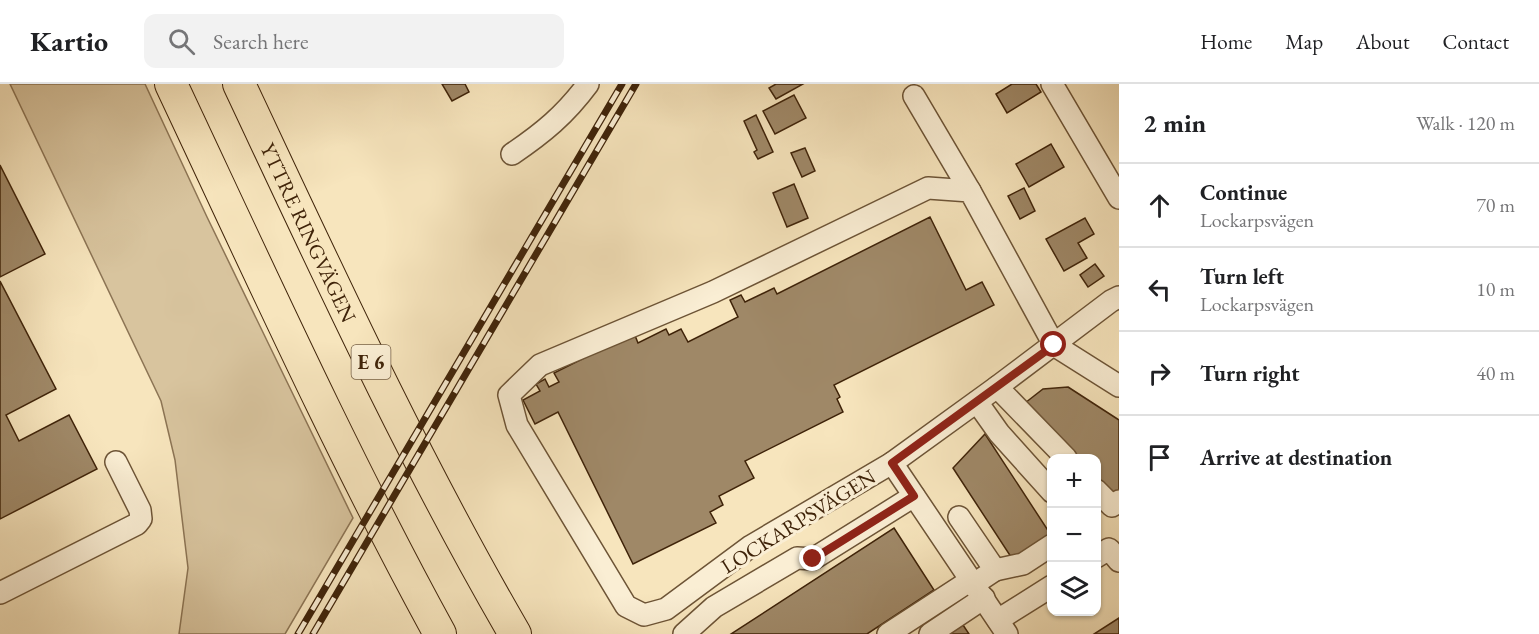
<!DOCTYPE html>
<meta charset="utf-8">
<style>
body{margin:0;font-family:"EB Garamond",serif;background:#f2f2f2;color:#202124}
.controls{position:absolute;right:18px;bottom:18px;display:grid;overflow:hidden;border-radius:12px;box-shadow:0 2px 4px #0004}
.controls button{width:54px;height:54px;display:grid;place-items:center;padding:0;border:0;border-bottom:2px solid #e0e0e0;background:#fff;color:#202124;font:30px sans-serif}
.stop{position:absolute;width:18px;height:18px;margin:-14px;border:4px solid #8f2418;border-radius:50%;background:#fff}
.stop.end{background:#8f2418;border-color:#fff;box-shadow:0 2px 6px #0008}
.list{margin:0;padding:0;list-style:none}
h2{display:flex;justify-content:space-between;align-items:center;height:78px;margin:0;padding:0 24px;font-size:26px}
h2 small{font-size:20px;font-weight:400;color:#757577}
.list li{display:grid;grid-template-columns:39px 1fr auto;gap:18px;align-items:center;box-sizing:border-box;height:84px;padding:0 24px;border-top:2px solid #e0e0e0}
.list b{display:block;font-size:22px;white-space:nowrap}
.list p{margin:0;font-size:20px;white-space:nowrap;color:#757577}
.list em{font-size:20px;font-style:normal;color:#757577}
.icon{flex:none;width:33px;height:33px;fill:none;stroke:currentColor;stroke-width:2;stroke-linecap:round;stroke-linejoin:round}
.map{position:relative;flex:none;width:1119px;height:550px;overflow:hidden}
header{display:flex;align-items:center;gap:36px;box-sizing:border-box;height:84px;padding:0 30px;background:#fff;border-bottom:2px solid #e0e0e0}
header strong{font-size:28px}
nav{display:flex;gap:33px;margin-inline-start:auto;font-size:21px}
.search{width:420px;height:54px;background:#f2f2f2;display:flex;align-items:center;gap:15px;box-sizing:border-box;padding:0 21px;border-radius:12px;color:#757577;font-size:22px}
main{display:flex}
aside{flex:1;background:#fff}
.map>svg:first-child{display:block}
</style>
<header>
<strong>Kartio</strong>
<div class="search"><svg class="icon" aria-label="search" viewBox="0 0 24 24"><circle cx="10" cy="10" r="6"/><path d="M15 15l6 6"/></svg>Search here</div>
<nav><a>Home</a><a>Map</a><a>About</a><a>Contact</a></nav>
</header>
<main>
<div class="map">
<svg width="1119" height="550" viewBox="0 0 1119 550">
<rect width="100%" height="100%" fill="#f7e5bd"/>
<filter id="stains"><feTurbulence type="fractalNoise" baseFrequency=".00333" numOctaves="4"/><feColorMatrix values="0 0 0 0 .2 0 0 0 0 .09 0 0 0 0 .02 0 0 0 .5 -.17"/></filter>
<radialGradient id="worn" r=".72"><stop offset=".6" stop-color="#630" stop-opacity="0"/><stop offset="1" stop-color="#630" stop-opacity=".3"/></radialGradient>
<!-- green -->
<path fill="#d8c49e" stroke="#8c7454" stroke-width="1.5" d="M10 0H145L207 133 353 434 285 550H179L188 484 175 376 161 317Z"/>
<!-- building -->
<g fill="#9f8867" stroke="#3f2309" stroke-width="1.5">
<path d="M442 0H465L469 8 452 17Z"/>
<path d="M776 0H803L776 15 769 4Z"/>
<path d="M1012 0H1036L1041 8 1007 29 996 10Z"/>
<path d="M794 11 806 34 775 50 763 27Z"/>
<path d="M756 31 773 68 758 75 754 68 757 66 744 37Z"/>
<path d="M1051 60 1064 83 1029 103 1016 80Z"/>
<path d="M805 64 815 87 802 93 791 69Z"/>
<path d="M0 81 45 170 0 193Z"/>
<path d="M794 100 808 134 787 143 773 109Z"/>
<path d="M1024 104 1035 127 1020 135 1008 112Z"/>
<path d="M930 133 966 206 982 198 994 221 834 301 840 313 837 315 843 328 745 377 754 394 719 412 723 421 710 428 716 439 633 480 558 328 535 340 523 316 540 307 536 300 545 295 549 303 559 298 554 289 634 249 638 259 666 245 669 251 681 245 688 258 738 233 730 216 741 211 745 218 774 204 777 210Z"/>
<path d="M1085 134 1094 150 1078 159 1087 174 1064 187 1046 155Z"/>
<path d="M1095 180 1104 192 1088 203 1080 191Z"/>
<path d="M0 197 56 305 6 331 19 357 69 331 97 385 0 435Z"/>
<path d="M1068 303 1119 336V409L1114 412 1096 394V374H1078L1025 319 1043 305Z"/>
<path d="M985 350 1051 451 1013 476 953 384Z"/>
<path d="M894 444 934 506 867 550H731Z"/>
<path d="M1119 534V550H1094Z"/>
<path d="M961 538 969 550H943Z"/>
</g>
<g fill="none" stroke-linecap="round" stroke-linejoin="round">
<!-- minor casing -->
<g stroke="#6d5436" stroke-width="24">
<g id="minor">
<path d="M1052 0 1119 114"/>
<path d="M914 12 970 107"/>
<path d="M512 70C543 49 565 31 588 0"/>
<path d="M1119 213 1111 217 997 303 892 379 751 462 666 525 644 531 626 522 517 341 509 311 540 281 713 208 928 104 970 107 1054 261 1119 302"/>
<path d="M997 303 1066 374"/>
<path d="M977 318 999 349 1052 408"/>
<path d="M892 379 1007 550"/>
<path d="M1096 406 1112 422 1119 417"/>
<path d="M959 433 995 486 974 500"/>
<path d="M1096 473 1109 465 1119 477"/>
<path d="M995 486 1023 480 1052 461"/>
<path d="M0 509 137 440 141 435 140 426 116 378"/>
<path d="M998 536 1052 502"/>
<path d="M684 550 714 523 797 474 813 475 914 412"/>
<path d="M888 550 971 496"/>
<path d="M930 550 984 514"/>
</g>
</g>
<!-- highway casing -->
<g stroke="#3f2309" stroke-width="34">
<g id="highway">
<path d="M171 0C258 185 342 371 440 550"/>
<path id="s1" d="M239 0C326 185 412 373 515 550"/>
</g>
</g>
<!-- minor -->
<use href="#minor" stroke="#faeed4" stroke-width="21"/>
<!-- highway -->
<use href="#highway" stroke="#f7e5bd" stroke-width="32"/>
<!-- rail casing -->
<g stroke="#3f2309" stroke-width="7">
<g id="rail">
<path d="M298 550 622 0"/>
<path d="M313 550 636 0"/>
</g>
</g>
<!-- rail -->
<use href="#rail" stroke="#faeed4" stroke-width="4.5" stroke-dasharray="14" stroke-linecap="butt"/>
</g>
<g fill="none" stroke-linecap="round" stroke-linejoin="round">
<!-- route -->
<path stroke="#8f2418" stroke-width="8" d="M813 475 914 412 892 379 1054 261"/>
</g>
<g text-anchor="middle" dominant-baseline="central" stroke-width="6" stroke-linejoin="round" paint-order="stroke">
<!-- shield labels -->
<rect fill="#faeed4" stroke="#776046" stroke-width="1.5" x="351.5" y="261" width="39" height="34" rx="4.5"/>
<g font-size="20" font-weight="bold" fill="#3f2309">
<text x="371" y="278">E 6</text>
</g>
<!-- street labels -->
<g font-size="21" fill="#3f2309" stroke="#faeed4">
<text stroke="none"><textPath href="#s1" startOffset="164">YTTRE RINGVÄGEN</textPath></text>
<text transform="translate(798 437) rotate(-32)">LOCKARPSVÄGEN</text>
</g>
</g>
<rect width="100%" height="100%" filter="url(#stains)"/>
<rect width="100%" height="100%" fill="url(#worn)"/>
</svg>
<div class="controls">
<button>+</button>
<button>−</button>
<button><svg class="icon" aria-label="layers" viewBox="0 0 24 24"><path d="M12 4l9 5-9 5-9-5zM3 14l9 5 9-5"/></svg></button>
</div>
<div class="stop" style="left:1054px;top:261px"></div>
<div class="stop end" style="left:813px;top:475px"></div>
</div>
<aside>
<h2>2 min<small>Walk · 120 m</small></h2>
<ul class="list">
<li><svg class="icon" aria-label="ahead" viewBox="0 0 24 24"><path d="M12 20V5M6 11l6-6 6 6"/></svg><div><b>Continue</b><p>Lockarpsvägen</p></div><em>70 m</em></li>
<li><svg class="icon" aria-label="left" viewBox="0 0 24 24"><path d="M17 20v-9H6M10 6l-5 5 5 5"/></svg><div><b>Turn left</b><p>Lockarpsvägen</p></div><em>10 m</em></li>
<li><svg class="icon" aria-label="right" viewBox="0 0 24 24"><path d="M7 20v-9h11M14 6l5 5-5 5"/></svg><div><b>Turn right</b></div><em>40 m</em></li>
<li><svg class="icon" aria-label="arrive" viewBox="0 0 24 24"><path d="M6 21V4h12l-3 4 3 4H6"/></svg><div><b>Arrive at destination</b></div></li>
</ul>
</aside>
</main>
